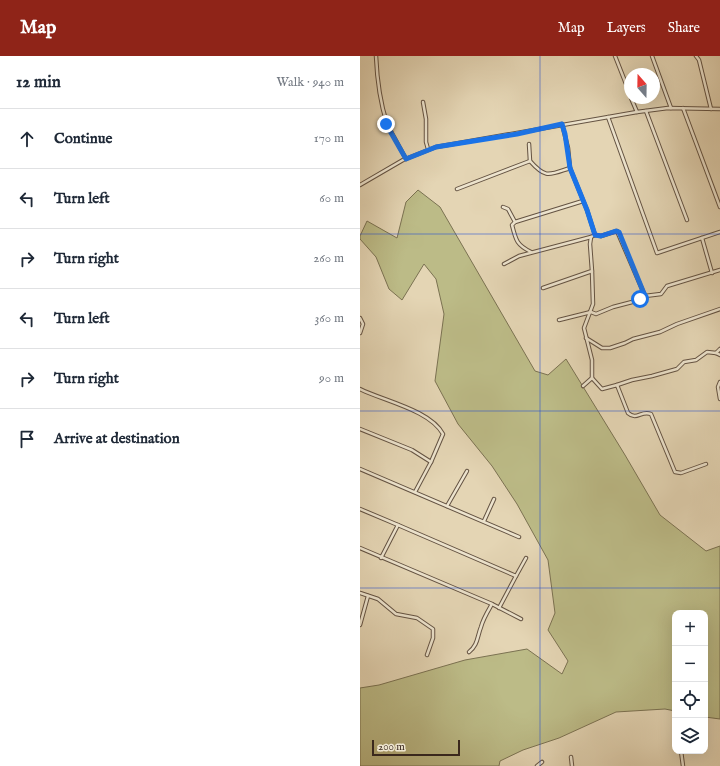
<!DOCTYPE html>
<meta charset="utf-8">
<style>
body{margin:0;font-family:"IM FELL English",serif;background:#f2f2f3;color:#1f2937}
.controls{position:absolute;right:12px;bottom:12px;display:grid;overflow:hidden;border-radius:8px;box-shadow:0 4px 16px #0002}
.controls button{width:36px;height:36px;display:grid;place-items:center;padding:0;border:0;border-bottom:1px solid #e0e1e3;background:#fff;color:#1f2937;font:20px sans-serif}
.compass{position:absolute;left:264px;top:12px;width:36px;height:36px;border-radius:50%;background:#fff;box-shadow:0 4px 16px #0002;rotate:340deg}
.scale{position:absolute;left:12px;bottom:10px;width:88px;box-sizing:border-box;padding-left:4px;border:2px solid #3a281d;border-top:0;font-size:11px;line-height:14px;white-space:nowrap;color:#3a281d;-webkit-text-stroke:3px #ede4ce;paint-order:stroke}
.stop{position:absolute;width:12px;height:12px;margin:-9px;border:3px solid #1a73e8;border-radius:50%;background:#fff}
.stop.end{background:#1a73e8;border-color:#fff;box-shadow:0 1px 4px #0008}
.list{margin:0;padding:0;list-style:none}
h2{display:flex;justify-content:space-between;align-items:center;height:52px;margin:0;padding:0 16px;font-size:17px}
h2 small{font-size:13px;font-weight:400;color:#747a83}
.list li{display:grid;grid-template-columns:26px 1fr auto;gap:12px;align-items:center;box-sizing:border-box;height:60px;padding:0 16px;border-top:1px solid #e0e1e3}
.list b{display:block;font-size:15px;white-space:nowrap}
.list em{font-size:13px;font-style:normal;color:#747a83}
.icon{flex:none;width:22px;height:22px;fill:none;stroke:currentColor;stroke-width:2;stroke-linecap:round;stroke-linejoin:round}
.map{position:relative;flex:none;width:360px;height:710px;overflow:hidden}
header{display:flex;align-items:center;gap:24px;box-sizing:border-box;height:56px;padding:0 20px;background:#8f2418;color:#fff}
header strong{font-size:19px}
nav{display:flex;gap:22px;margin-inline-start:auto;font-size:14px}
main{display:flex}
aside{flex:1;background:#fff}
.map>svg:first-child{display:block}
</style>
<header>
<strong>Map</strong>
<nav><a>Map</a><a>Layers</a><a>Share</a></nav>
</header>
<main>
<aside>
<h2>12 min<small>Walk · 940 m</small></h2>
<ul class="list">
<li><svg class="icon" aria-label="ahead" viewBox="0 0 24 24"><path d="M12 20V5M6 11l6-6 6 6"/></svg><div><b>Continue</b></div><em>170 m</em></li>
<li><svg class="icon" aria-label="left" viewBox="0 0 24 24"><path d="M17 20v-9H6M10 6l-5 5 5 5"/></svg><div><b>Turn left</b></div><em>60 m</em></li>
<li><svg class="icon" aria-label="right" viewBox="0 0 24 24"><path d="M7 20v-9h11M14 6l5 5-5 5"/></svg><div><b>Turn right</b></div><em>260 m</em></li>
<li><svg class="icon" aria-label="left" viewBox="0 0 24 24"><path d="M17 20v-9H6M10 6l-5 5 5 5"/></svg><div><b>Turn left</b></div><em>360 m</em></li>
<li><svg class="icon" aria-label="right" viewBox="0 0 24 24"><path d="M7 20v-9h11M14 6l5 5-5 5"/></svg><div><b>Turn right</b></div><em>90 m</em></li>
<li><svg class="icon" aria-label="arrive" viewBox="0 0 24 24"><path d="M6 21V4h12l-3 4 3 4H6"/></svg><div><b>Arrive at destination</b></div></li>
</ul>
</aside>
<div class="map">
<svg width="360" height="710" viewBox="0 0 360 710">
<rect width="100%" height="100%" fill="#e4d5b4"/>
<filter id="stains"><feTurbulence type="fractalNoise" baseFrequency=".005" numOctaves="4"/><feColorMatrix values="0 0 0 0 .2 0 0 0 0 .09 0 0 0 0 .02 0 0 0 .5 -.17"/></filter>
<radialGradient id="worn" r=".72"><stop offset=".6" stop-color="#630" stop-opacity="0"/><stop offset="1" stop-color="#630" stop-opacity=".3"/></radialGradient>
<!-- green -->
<path fill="#bcbb87" stroke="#7b7252" d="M58 134 80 151 175 315 188 319 206 303 265 399 300 459 346 495 360 490V663L345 661V557H315V655L305 653 256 656 199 682 163 694 140 705 139 710H0V632L19 629 105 604 167 593 202 618 208 605 188 574 195 557 188 504 157 448 132 410 98 368 75 325 84 258 76 223 64 208 42 244 29 233 16 201 0 183V180L7 165 37 182 46 146Z"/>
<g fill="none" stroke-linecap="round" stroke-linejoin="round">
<!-- minor casing -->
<g stroke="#645343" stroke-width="4.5">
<g id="minor">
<path d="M16 0C17 23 20 46 27 68L46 103"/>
<path d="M255 0 270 38"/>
<path d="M292 0 311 52"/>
<path d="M336 0 339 4 351 53"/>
<path d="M271 42 277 56"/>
<path d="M63 46 66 63V86L68 93"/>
<path d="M323 52 360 151"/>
<path d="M286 55 327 164"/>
<path d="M248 61 297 197 360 176"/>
<path d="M202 68 208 92 210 112 227 154 235 179"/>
<path d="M169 88 170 105"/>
<path d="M0 129 43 104 76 91 277 56 308 52 360 53"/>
<path d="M97 133 170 105C186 123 189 119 210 112"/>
<path d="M143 151 148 153 155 166 152 169C156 185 157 189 171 196"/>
<path d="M155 166 223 145"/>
<path d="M342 182 352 217"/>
<path d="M144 208 159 200 231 181"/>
<path d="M183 232 232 215 230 188 231 181 235 179 241 180 257 175 285 240"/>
<path d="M0 262 3 268 0 277"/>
<path d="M199 264 231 256 236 258 253 251 276 245 285 240 301 238 307 230 360 214"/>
<path d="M226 282 242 292H250L265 287 273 283 300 276 317 268 360 253"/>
<path d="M356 297 360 293"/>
<path d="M232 322 242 333 257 329 268 357C277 365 281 354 291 358L315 416 321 417 346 408"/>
<path d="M360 326 358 331 360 343"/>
<path d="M257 329 272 324 292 320 317 313 324 306 336 304 347 296 356 297 360 299"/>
<path d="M223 330 232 322V304L224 272 233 248 232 215"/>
<path d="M0 333C24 345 70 354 83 378L71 406 55 436"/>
<path d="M0 373 52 394 71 406"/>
<path d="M0 413 159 481"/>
<path d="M87 450 107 415"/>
<path d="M0 453 38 469 21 502"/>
<path d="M124 465 134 443"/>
<path d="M38 469 156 520 166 502"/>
<path d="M0 492 132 548 161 563"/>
<path d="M0 537 18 543 36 558 57 562 73 573V582L67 599"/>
<path d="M139 552 156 520"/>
<path d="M0 569 8 540"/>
<path d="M109 596C118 589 117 581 121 571 123 563 128 555 132 548"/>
<path d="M321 695 323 710"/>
<path d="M211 701 212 710"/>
<path d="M177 710 182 706"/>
</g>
</g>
<!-- minor -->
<use href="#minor" stroke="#ede4ce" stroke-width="2.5"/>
</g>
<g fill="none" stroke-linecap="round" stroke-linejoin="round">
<!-- route -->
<path stroke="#1a73e8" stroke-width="5" d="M26 68 46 103 76 91 157 78 202 68 205 78 210 112 227 154 235 179 241 180 256 175 259 176 285 240 280 243"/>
</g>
<!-- grid -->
<path fill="none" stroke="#1d4ed8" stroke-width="1" stroke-opacity="0.55" d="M180 0V710M0 178H360M0 355H360M0 532H360"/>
<rect width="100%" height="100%" filter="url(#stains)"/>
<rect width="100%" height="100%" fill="url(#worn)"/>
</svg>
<div class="controls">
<button>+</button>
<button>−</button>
<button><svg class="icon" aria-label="locate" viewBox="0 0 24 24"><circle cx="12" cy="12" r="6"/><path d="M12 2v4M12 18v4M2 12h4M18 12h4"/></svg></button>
<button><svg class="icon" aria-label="layers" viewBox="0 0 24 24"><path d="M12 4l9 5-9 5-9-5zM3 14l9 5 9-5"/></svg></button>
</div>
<svg class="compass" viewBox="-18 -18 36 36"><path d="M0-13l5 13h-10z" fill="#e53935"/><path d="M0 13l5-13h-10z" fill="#747a83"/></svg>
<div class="scale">200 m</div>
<div class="stop" style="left:280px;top:243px"></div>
<div class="stop end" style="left:26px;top:68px"></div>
</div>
</main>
